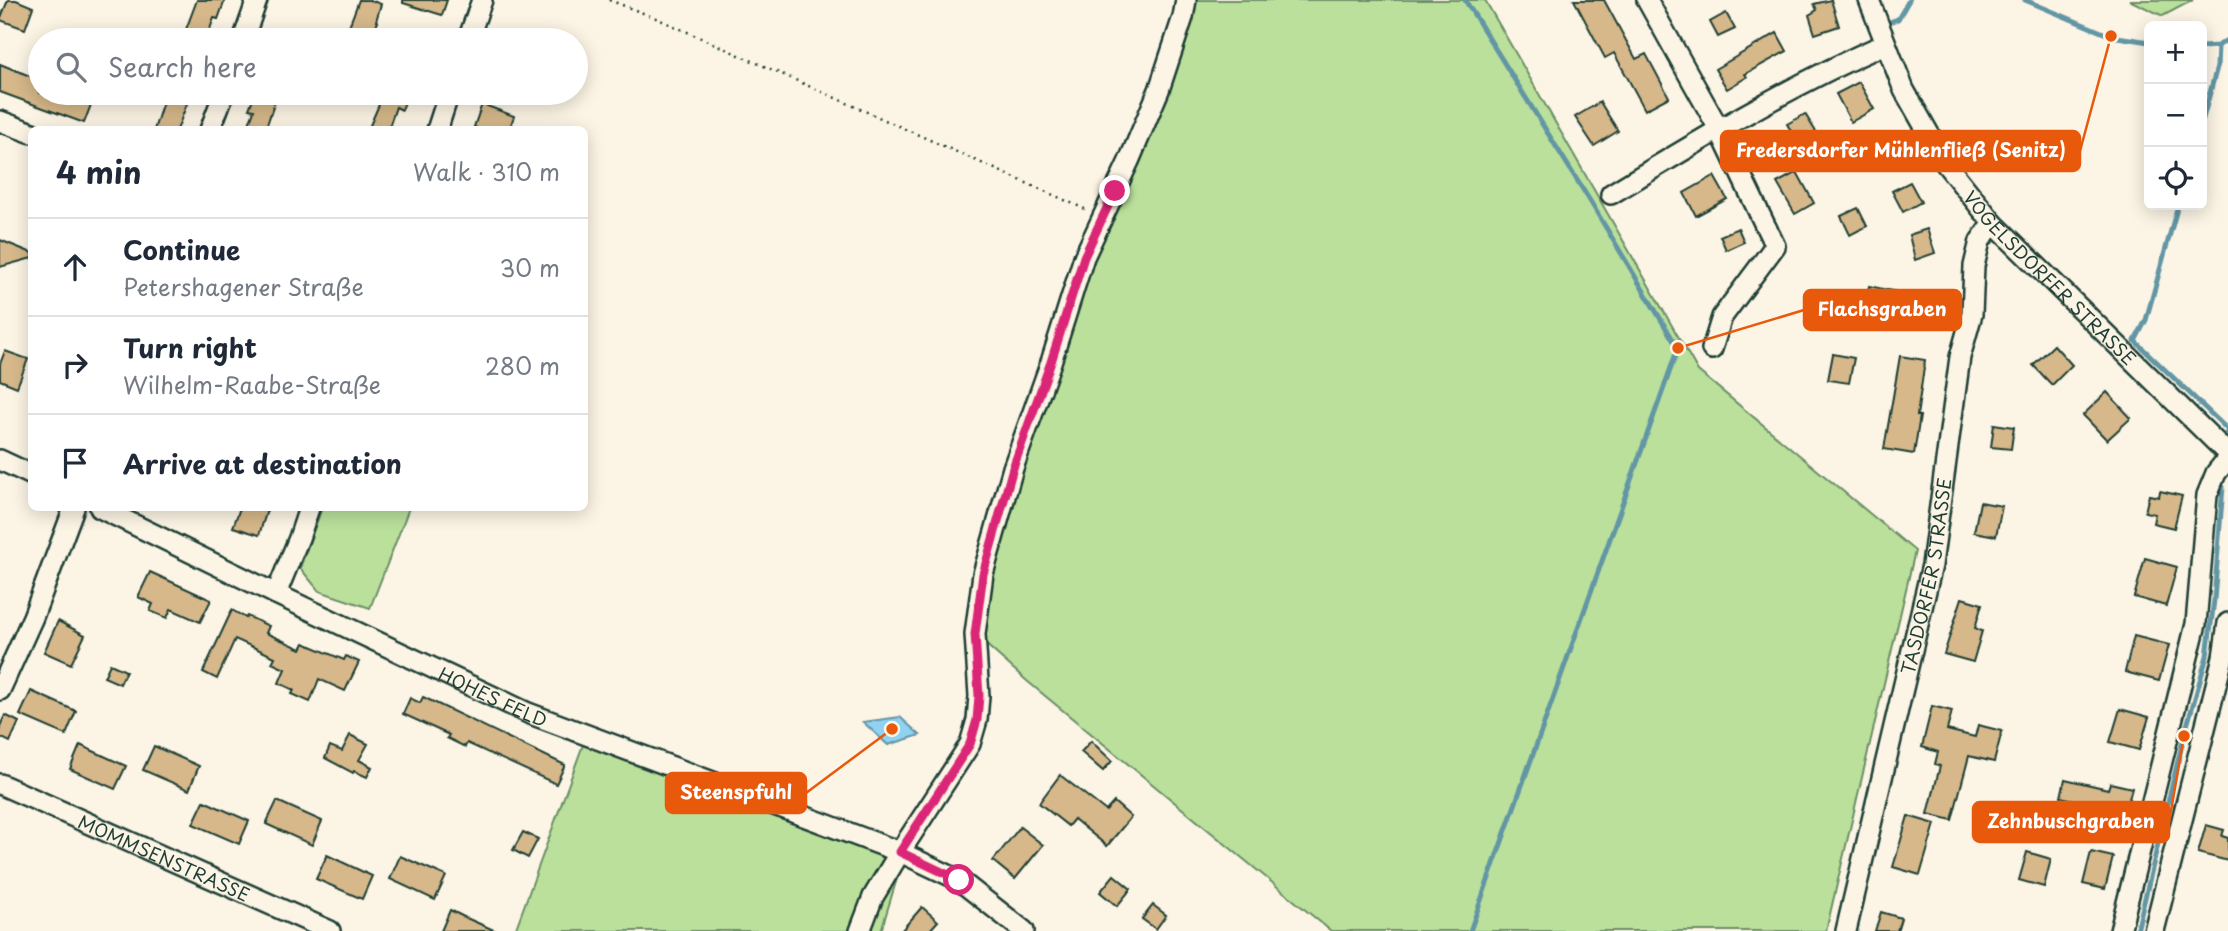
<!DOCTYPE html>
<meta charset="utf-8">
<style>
body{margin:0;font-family:"Playpen Sans",sans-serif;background:#f6f6f7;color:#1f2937}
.controls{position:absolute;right:21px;top:21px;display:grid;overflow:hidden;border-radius:10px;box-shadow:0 4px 18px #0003}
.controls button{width:63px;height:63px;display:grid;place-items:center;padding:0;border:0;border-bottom:2px solid #e0e1e3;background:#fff;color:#1f2937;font:35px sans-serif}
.stop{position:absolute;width:21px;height:21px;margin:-16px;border:5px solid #db2777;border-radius:50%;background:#fff}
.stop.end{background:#db2777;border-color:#fff;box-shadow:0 2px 7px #0008}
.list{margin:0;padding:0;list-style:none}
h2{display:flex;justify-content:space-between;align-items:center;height:91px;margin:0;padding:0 28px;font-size:30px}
h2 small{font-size:23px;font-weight:400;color:#747a83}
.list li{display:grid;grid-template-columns:46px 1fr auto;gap:21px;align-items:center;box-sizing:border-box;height:98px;padding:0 28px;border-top:2px solid #e0e1e3}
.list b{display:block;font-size:26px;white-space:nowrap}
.list p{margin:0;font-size:23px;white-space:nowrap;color:#747a83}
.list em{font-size:23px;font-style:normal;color:#747a83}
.icon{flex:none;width:38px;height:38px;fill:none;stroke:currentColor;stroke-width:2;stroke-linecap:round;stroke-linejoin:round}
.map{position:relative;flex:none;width:2228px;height:931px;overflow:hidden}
.search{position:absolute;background:#fff;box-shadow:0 4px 18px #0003;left:28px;top:28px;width:560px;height:77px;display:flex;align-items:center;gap:18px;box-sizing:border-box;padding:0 24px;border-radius:38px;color:#747a83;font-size:26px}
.panel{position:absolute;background:#fff;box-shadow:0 4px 18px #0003;left:28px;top:126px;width:560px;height:385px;border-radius:10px}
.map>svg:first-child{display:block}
</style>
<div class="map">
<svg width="2228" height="931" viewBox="0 0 2228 931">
<rect width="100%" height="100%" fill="#fcf5e5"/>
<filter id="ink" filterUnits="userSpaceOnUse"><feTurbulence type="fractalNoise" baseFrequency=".0143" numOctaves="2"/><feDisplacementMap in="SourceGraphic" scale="14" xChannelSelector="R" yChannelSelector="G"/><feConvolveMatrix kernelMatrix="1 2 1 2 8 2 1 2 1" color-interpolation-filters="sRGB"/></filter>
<g filter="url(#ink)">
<!-- green -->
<g fill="#bae09b" stroke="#6c8e68" stroke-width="2">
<path d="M1182 0H1485L1698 371 1915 551 1826 931H1331L1027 681 982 641 988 575Z"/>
<path d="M2129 0H2193L2163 16Z"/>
<path d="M322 508H409L370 608 319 591 300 568Z"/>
<path d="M584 742 902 862 881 931H515Z"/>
</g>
<!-- water -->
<path fill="#90d2f1" stroke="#6396a5" stroke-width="2" d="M900 717 920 735 888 745 863 722Z"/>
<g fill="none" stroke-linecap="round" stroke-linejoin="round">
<!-- stream -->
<g stroke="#6396a5" stroke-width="5">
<path d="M1465 0 1590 201 1678 348 1470 931"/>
<path d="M2025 0 2111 36 2149 42"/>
<path d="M1892 21 1898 19 1909 0"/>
<path d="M2202 47 2218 46 2228 39"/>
<path d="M2202 122 2217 67 2218 46"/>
<path d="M2178 205 2146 320 2135 341 2227 429V438"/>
<path d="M2137 931 2184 736 2207 656 2214 600 2223 487"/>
</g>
</g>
<!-- building -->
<g fill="#d6b88a" stroke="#1f3d34" stroke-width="2">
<path d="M8 0H16L33 7 25 29 0 20Z"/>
<path d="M197 0H225L218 19 214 18 206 40H182Z"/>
<path d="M359 0H370L381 4 376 21 378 22 370 40H344Z"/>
<path d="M403 0H447L442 15 403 3Z"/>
<path d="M1574 0H1604L1636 59 1646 54 1669 97 1645 110 1614 53 1605 58Z"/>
<path d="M1831 0 1839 26 1815 34 1809 15 1817 10 1814 4Z"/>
<path d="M1726 13 1735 29 1718 37 1710 22Z"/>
<path d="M1777 33 1787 51 1745 74 1747 77 1727 89 1715 69Z"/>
<path d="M0 64 40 80V93H68L92 102 84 123 0 92Z"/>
<path d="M1859 82 1874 109 1851 122 1836 94Z"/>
<path d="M171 93H191L177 130H154L165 95 170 97Z"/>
<path d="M255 93H278L265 130H247L254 110 249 109Z"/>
<path d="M384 93H408L402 110 396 107 388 130H368Z"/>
<path d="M1600 102 1618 131 1594 146 1575 117Z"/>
<path d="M482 104 514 116 509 130H481L474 127Z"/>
<path d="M1805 114 1821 140 1803 151 1787 124Z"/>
<path d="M1797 172 1814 203 1795 214 1777 183Z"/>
<path d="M1714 176 1727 199 1696 216 1684 193Z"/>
<path d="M1910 182 1921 202 1903 212 1892 191Z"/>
<path d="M1858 208 1867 226 1850 235 1841 216Z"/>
<path d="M1738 228 1744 242 1726 250 1720 236Z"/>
<path d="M1927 229 1935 253 1915 260 1909 235Z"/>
<path d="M0 240 32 253V258L0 267Z"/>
<path d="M1869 286 1897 292 1891 323 1862 317Z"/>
<path d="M2054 345 2072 365 2052 385 2033 365Z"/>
<path d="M5 351 28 359 17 387 0 380V364Z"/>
<path d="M1833 354 1854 358 1849 383 1828 380Z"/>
<path d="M1900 356 1925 360 1917 416H1920L1914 454 1884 449Z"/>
<path d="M2107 392 2131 418 2107 440 2083 415Z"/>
<path d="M1994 424 2014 427 2011 449 1991 447Z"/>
<path d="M2160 491 2182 496 2174 528 2153 523 2155 514 2145 512 2149 495 2159 497Z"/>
<path d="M1980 502 2002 506 1996 536 1974 532Z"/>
<path d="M240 508H259L267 510 259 535 233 527Z"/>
<path d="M2145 558 2177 567 2166 606 2134 597Z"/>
<path d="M150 572 211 600 200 622 171 609 167 618 150 611 153 604 138 597Z"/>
<path d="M1962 598 1982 604 1975 628 1982 631 1973 662 1944 654Z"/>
<path d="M232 610 246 618 247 616 269 626 266 633 301 649 304 643 344 660 346 656 359 662 345 691 319 679 310 702 292 694 294 690 279 683 285 669 272 663 275 657 235 639 217 679 203 672Z"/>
<path d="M58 621 85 635 71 664 44 652Z"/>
<path d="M2134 636 2169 645 2159 681 2125 672Z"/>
<path d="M110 664 126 671 120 684 104 677Z"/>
<path d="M31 691 76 711 66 735 20 715Z"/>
<path d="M423 697 565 765 556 784 467 743 465 747 447 738 449 735 403 714 410 698 420 703Z"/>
<path d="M1932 706 1952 711 1947 730 1975 737 1978 725 2002 731 1994 762 1969 756 1952 820 1928 814 1940 766 1935 764 1938 752 1922 747Z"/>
<path d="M2120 709 2149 717 2139 750 2110 742Z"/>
<path d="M5 715 19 722 10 742 0 737V726Z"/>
<path d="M350 735 368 744 359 760 372 767 367 777 354 771 353 773 325 758 330 746 342 751Z"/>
<path d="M1091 741 1112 761 1103 771 1081 752Z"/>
<path d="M80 745 126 766 115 789 70 769Z"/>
<path d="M154 746 199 766 189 790 143 770Z"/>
<path d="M1060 775 1106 811 1114 802 1131 817 1107 846 1074 819 1068 826 1039 803Z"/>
<path d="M2065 779 2108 789 2110 783 2132 788 2123 821 2102 816 2104 807 2061 797Z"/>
<path d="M204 801 249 821 239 844 193 824Z"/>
<path d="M277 801 322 821 312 845 266 824Z"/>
<path d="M1908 816 1935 824 1920 875 1893 867Z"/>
<path d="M2206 825 2224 830 2222 836 2228 838V861L2198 853Z"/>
<path d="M1020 827 1043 845 1015 879 993 861Z"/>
<path d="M523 832 538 839 528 858 513 850Z"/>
<path d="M2027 852 2051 859 2044 887 2019 880Z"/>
<path d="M2091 852 2113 857 2105 889 2083 884Z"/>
<path d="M327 855 372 876 362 899 316 879Z"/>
<path d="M400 856 446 876 435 900 390 879Z"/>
<path d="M1114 875 1131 889 1117 906 1100 892Z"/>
<path d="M1153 905 1166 915 1156 929 1142 919Z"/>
<path d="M922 907 938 921 929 931H901Z"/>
<path d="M450 910 464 917 496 931H441Z"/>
<path d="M1881 912 1901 918 1897 931H1875Z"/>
</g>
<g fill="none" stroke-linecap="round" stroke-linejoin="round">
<!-- street casing -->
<g stroke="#1f3d34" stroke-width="24">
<g id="street">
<path d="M1647 0 1719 129 1775 246 1722 317 1712 349"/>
<path id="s1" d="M1869 0 1904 90 1946 164 1993 223 2228 454"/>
<path d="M243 40 257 0"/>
<path d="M468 40 482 0"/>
<path d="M0 121 32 133"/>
<path d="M210 130 224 93"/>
<path d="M437 130 449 93"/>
<path d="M1611 194C1700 140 1789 86 1885 44"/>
<path d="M0 460 32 475"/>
<path id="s2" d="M100 508 276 594 528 713 900 852 959 880 1024 931"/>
<path d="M276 594 299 538 309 508"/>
<path d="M0 690 33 617 74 508"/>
<path id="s3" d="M0 784 330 931"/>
<path d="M860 931 873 897 900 852 970 744 977 720 979 696 975 634 983 574 1013 468 1051 362 1084 257 1129 161 1159 90 1183 17 1186 0"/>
<path id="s4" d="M1846 931 1932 565 1960 357 1972 314 1974 266 1980 241 1993 223"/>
<path d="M2120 931 2196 624 2207 495 2216 473 2228 458"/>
<path d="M2154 931 2223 657 2228 623"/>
</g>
</g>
<!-- path -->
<path stroke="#1f3d34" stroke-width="2.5" stroke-dasharray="2 5" stroke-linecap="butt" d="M609 0 656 18 1087 210"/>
<!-- street -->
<use href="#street" stroke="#fcf5e5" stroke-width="19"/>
</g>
</g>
<g fill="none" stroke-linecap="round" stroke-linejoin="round" filter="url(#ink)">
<!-- route -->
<path stroke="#db2777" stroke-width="9" d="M959 880 900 852 970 744 977 720 979 696 975 634 983 574 1013 468 1051 362 1084 257 1115 191"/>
</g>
<g text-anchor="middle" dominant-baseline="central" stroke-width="5" stroke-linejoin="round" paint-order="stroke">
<!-- street labels -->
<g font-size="18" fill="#1f3d34" stroke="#fcf5e5">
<text stroke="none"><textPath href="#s1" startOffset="336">VOGELSDORFER STRASSE</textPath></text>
<text stroke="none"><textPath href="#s4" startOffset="364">TASDORFER STRASSE</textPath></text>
<text stroke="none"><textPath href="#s2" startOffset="436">HOHES FELD</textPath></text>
<text stroke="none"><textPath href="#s3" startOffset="180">MOMMSENSTRASSE</textPath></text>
</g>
</g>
<!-- callouts -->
<path fill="none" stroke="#e8590c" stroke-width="2.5" d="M2111 36L2080 151M1678 348L1804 310M892 729L806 793M2184 736L2169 822"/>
<g fill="#e8590c" stroke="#fcf5e5" stroke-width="2.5">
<circle cx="2111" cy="36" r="7"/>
<circle cx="1678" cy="348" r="7"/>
<circle cx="892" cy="729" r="7"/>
<circle cx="2184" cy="736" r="7"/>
</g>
<g fill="#e8590c" stroke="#e8590c" stroke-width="2.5">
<rect x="1721" y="131" width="359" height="40" rx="7"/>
<rect x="1804" y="290" width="157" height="40" rx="7"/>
<rect x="666" y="773" width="140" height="40" rx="7"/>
<rect x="1973" y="802" width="196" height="40" rx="7"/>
</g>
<g font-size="19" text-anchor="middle" font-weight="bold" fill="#fff">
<text x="1901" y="157">Fredersdorfer Mühlenfließ (Senitz)</text>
<text x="1882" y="316">Flachsgraben</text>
<text x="736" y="799">Steenspfuhl</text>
<text x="2071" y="828">Zehnbuschgraben</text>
</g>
</svg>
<div class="controls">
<button>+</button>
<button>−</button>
<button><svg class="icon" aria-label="locate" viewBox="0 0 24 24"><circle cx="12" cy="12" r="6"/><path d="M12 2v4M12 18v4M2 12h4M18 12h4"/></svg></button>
</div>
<div class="stop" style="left:959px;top:880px"></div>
<div class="stop end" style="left:1115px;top:191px"></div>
<div class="search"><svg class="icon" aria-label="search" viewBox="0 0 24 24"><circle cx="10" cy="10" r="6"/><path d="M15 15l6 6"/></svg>Search here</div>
<section class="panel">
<h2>4 min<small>Walk · 310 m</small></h2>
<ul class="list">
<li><svg class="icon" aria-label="ahead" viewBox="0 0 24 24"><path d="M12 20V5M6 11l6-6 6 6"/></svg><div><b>Continue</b><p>Petershagener Straße</p></div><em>30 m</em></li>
<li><svg class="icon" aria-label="right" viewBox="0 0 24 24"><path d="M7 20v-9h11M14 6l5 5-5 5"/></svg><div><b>Turn right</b><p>Wilhelm-Raabe-Straße</p></div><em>280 m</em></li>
<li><svg class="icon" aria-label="arrive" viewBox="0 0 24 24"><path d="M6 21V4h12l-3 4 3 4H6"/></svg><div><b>Arrive at destination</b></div></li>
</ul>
</section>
</div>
